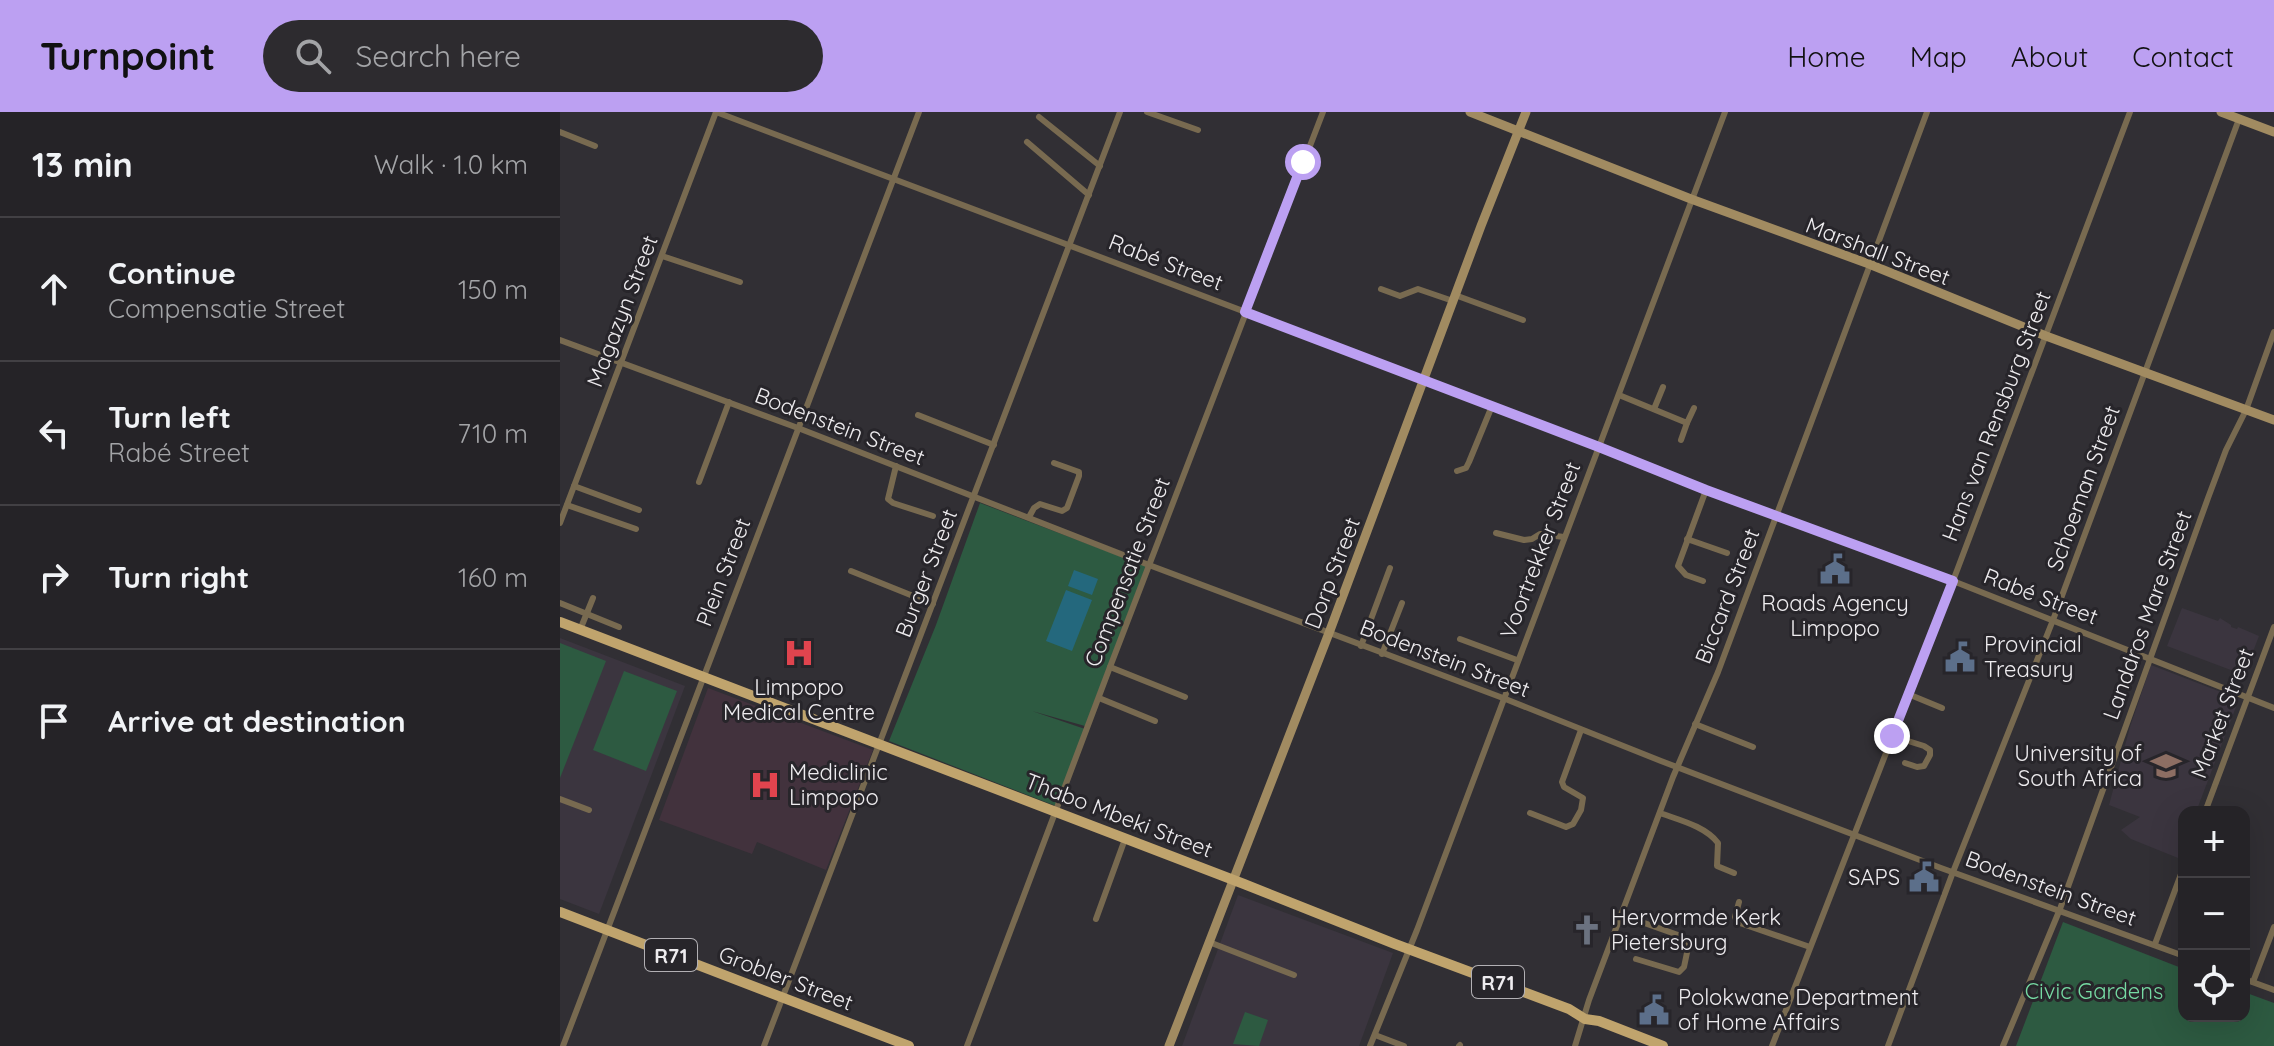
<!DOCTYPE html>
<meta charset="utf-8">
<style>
body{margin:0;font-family:Quicksand,sans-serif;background:#2d2b2f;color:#f1f3f6}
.controls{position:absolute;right:24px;bottom:24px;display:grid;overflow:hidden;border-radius:16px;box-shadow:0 8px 32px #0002}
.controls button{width:72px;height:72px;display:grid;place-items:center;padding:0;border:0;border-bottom:2px solid #424044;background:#252327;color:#f1f3f6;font:40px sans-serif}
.stop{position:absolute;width:24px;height:24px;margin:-18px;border:6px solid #bca0f2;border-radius:50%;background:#fff}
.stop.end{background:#bca0f2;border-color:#fff;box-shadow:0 2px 8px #0008}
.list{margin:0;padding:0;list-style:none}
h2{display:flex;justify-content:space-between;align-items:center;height:104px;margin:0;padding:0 32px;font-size:34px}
h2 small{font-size:26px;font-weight:400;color:#a3a4a7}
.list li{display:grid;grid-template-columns:52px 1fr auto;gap:24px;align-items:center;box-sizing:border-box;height:144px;padding:0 32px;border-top:2px solid #424044}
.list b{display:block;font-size:30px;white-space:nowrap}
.list p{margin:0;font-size:26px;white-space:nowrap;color:#a3a4a7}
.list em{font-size:26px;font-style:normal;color:#a3a4a7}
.icon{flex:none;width:44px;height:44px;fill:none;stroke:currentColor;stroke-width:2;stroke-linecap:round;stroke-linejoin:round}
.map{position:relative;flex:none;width:1714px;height:934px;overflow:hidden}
header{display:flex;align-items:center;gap:48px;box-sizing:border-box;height:112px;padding:0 40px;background:#bca0f2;color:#111}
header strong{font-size:38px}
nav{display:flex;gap:44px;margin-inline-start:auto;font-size:28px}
.search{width:560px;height:72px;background:#2d2b2f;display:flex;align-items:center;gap:20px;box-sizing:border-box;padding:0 28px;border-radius:44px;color:#a3a4a7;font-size:30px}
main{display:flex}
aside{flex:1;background:#252327}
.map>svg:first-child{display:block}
</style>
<header>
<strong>Turnpoint</strong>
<div class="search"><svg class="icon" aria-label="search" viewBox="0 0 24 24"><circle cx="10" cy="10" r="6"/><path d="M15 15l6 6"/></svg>Search here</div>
<nav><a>Home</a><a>Map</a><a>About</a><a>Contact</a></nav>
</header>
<main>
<aside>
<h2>13 min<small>Walk · 1.0 km</small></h2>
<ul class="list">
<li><svg class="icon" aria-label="ahead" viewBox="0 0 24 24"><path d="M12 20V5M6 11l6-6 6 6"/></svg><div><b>Continue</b><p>Compensatie Street</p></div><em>150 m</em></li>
<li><svg class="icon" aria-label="left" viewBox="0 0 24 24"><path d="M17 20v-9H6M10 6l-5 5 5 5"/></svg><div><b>Turn left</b><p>Rabé Street</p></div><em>710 m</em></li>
<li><svg class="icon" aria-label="right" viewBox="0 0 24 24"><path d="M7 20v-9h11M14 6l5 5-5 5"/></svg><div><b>Turn right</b></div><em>160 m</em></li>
<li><svg class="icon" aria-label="arrive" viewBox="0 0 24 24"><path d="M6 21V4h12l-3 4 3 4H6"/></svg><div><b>Arrive at destination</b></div></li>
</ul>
</aside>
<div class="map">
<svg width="1714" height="934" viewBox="0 0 1714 934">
<rect width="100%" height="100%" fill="#312f34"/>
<!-- built -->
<g fill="#3b353f">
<path d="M1622 496 1658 509 1660 506 1671 513V515L1677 517 1678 515 1699 524 1684 563 1607 534Z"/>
<path d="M0 526 125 574 39 802 0 787Z"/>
<path d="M1591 553 1679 587 1636 700H1624V732L1618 746 1571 727 1561 718 1580 705 1549 693 1570 615Z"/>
<path d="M678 783 833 841 799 934H622Z"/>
</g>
<!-- medical -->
<path fill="#42323d" d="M148 576 313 638 266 758 197 730 192 742 99 708Z"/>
<!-- green -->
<g fill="#2d5a41">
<path d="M420 391 586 454 525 614 472 599 525 617 496 694 329 629 376 513Z"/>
<path d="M0 531 46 549 0 666Z"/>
<path d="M64 559 117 579 86 659 33 638Z"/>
<path d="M1503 810 1624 857V904H1684V880L1714 891V934H1456Z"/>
<path d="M685 900 708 908 699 934 673 932Z"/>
</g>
<!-- water -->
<g fill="#24687d">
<path d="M514 458 538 467 532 483 508 474Z"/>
<path d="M506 478 532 488 512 539 486 529Z"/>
</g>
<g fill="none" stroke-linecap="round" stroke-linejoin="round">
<!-- street -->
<g stroke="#786a50" stroke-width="6">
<path d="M156 0 863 267 1146 378 1393 469 1714 596"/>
<path d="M587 0 638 18"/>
<path d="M479 5 540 54"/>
<path d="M0 20 35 34"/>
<path d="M467 30 529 83"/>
<path d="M102 144 180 170"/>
<path d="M821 177 840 184 858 177 893 189"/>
<path d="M895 183 963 208"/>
<path d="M0 228 238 316 589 453 943 586 1101 649 1381 756 1624 844"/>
<path d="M1059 283 1127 311 1134 296"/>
<path d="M1094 297 1103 275"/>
<path d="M358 303 434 333"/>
<path d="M1121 328 1127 311"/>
<path d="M336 354 328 387 333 391 373 404"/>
<path d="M897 359 906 356 909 350 932 294"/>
<path d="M139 370 169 290"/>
<path d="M14 374 79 398"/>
<path d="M7 393 76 417"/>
<path d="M469 405 474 396 480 392 502 399 507 396 519 364V360L494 351"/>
<path d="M0 411 156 0"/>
<path d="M936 421 964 428 972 427 980 422 1004 425"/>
<path d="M1127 427 1167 441"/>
<path d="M291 459 373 492"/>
<path d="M1143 469 1126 463 1118 454 1146 378"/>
<path d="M0 491 59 515"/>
<path d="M20 518 33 486"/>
<path d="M900 527 957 548"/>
<path d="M801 534 830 456"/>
<path d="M822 542 842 491"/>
<path d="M550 555 625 585"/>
<path d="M1348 582 1382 596"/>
<path d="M539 586 595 609"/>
<path d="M1135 612 1193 635"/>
<path d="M1332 624 1364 634 1370 638V643L1364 654 1357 655 1345 651"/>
<path d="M0 687 29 698"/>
<path d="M1645 700 1714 515"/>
<path d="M970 701 1006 715 1013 712 1021 698 1023 686 1004 675 1002 670 1021 618"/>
<path d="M1100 701C1119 708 1145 714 1158 731L1157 754 1174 761"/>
<path d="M1179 790 1175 805 1177 810 1250 835"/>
<path d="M1062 803 1118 823 1129 831 1124 855 1119 860 1076 847"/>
<path d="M536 807 565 727"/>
<path d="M649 830 734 863"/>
<path d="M1595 832 1624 754"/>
<path d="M1684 867 1714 878"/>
<path d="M1693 870 1714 815"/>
<path d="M815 923 844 934"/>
<path d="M3 934 359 0"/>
<path d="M204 934 560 0"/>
<path d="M407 934 550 555 763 0"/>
<path d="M810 934 857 818 1165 0"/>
<path d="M899 934 900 933"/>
<path d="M1015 934 1029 888 1113 665 1158 560 1367 0"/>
<path d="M1212 934 1393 469 1570 0"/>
<path d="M1328 934 1393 760 1493 508 1679 7"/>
<path d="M1443 934 1500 797 1648 386 1666 338 1686 298 1714 220"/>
</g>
<!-- secondary -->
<g stroke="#a18b61" stroke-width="9">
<path d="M910 0 1131 87 1309 152 1486 224 1714 308"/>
<path d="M1661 0 1714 20"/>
<path d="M609 934 769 521 921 114 966 0"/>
</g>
<!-- primary -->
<g stroke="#c0a46d" stroke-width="10">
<path d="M0 510 684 772 835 832 1009 897 1025 907 1039 909 1103 934"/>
<path d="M0 800 349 934"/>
</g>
</g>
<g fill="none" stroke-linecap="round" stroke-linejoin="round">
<!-- route -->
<path stroke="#bca0f2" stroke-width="10" d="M743 50 685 200 1039 335 1146 378 1393 469 1332 624"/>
</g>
<!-- icons -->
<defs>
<g id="civic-bare" transform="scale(2.4)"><path d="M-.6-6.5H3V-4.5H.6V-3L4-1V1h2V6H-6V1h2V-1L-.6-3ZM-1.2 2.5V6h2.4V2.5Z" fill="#5c6f8a" stroke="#27252a" stroke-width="2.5" paint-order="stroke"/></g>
<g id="hospital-bare" transform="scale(2.4)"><path d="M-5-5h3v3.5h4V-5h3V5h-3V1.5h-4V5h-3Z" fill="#e0444e" stroke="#27252a" stroke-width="2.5" paint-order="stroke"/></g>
<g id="university-bare" transform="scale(2.4)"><path d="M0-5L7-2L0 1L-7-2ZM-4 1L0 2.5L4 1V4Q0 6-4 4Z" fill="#8d6e63" stroke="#27252a" stroke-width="2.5" paint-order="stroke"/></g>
<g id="church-bare" transform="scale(2.4)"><path d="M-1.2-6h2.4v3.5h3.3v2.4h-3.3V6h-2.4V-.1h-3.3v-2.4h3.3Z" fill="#6b7280" stroke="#27252a" stroke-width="2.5" paint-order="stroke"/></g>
</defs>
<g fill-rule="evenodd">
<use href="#civic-bare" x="1275" y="457"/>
<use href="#hospital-bare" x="239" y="541"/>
<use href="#civic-bare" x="1400" y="545"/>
<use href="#university-bare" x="1606" y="654"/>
<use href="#hospital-bare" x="205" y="673"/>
<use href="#civic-bare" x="1364" y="765"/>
<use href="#church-bare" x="1027" y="818"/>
<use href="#civic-bare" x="1094" y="898"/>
</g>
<g text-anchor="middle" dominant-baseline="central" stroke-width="6" stroke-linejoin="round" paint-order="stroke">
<!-- shield labels -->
<g fill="#27252a" stroke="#b2b0b4" stroke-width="2">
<rect x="85" y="827" width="52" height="32" rx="6"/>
<rect x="912" y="854" width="52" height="32" rx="6"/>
</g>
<g font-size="20" font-weight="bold" fill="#eeecef">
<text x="111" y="843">R71</text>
<text x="938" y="870">R71</text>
</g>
<!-- street labels -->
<g font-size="22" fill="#eeecef" stroke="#27252a">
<text transform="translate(1318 139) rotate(21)">Marshall Street</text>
<text transform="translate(606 150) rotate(21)">Rabé Street</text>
<text transform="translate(62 199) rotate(-69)">Magazyn Street</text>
<text transform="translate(1436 304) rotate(-69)">Hans van Rensburg Street</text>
<text transform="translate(280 314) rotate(21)">Bodenstein Street</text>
<text transform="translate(1523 376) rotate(-70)">Schoeman Street</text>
<text transform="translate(980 438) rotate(-69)">Voortrekker Street</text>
<text transform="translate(163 460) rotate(-69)">Plein Street</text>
<text transform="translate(567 460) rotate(-69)">Compensatie Street</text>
<text transform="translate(366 461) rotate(-69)">Burger Street</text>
<text transform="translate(772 461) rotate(-69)">Dorp Street</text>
<text transform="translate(1167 484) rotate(-69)">Biccard Street</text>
<text transform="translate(1481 484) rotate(21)">Rabé Street</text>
<text transform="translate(1587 503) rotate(-70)">Landdros Mare Street</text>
<text transform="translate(885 546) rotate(21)">Bodenstein Street</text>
<text transform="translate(1662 601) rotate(-69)">Market Street</text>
<text transform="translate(559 703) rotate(21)">Thabo Mbeki Street</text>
<text transform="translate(1491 776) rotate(20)">Bodenstein Street</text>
<text transform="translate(226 866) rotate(21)">Grobler Street</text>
</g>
<!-- poi labels -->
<g font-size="22" fill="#eeecef" stroke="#27252a" text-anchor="start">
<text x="1275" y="491" text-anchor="middle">Roads Agency<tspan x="1275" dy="25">Limpopo</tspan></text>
<text x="1424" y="532">Provincial<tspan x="1424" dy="25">Treasury</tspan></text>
<text x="239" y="575" text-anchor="middle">Limpopo<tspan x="239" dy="25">Medical Centre</tspan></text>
<text x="1582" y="641" text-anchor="end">University of<tspan x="1582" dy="25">South Africa</tspan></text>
<text x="229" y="660">Mediclinic<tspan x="229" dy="25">Limpopo</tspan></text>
<text x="1340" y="765" text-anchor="end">SAPS</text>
<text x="1051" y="805">Hervormde Kerk<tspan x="1051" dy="25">Pietersburg</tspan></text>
<text x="1118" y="885">Polokwane Department<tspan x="1118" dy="25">of Home Affairs</tspan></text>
</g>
<!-- park labels -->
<g font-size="22" fill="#76daa3" stroke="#27252a">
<text x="1534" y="879">Civic Gardens</text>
</g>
</g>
</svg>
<div class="controls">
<button>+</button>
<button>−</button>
<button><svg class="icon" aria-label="locate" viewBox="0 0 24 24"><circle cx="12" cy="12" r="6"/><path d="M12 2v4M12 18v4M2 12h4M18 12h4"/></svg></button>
</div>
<div class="stop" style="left:743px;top:50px"></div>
<div class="stop end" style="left:1332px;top:624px"></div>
</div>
</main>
